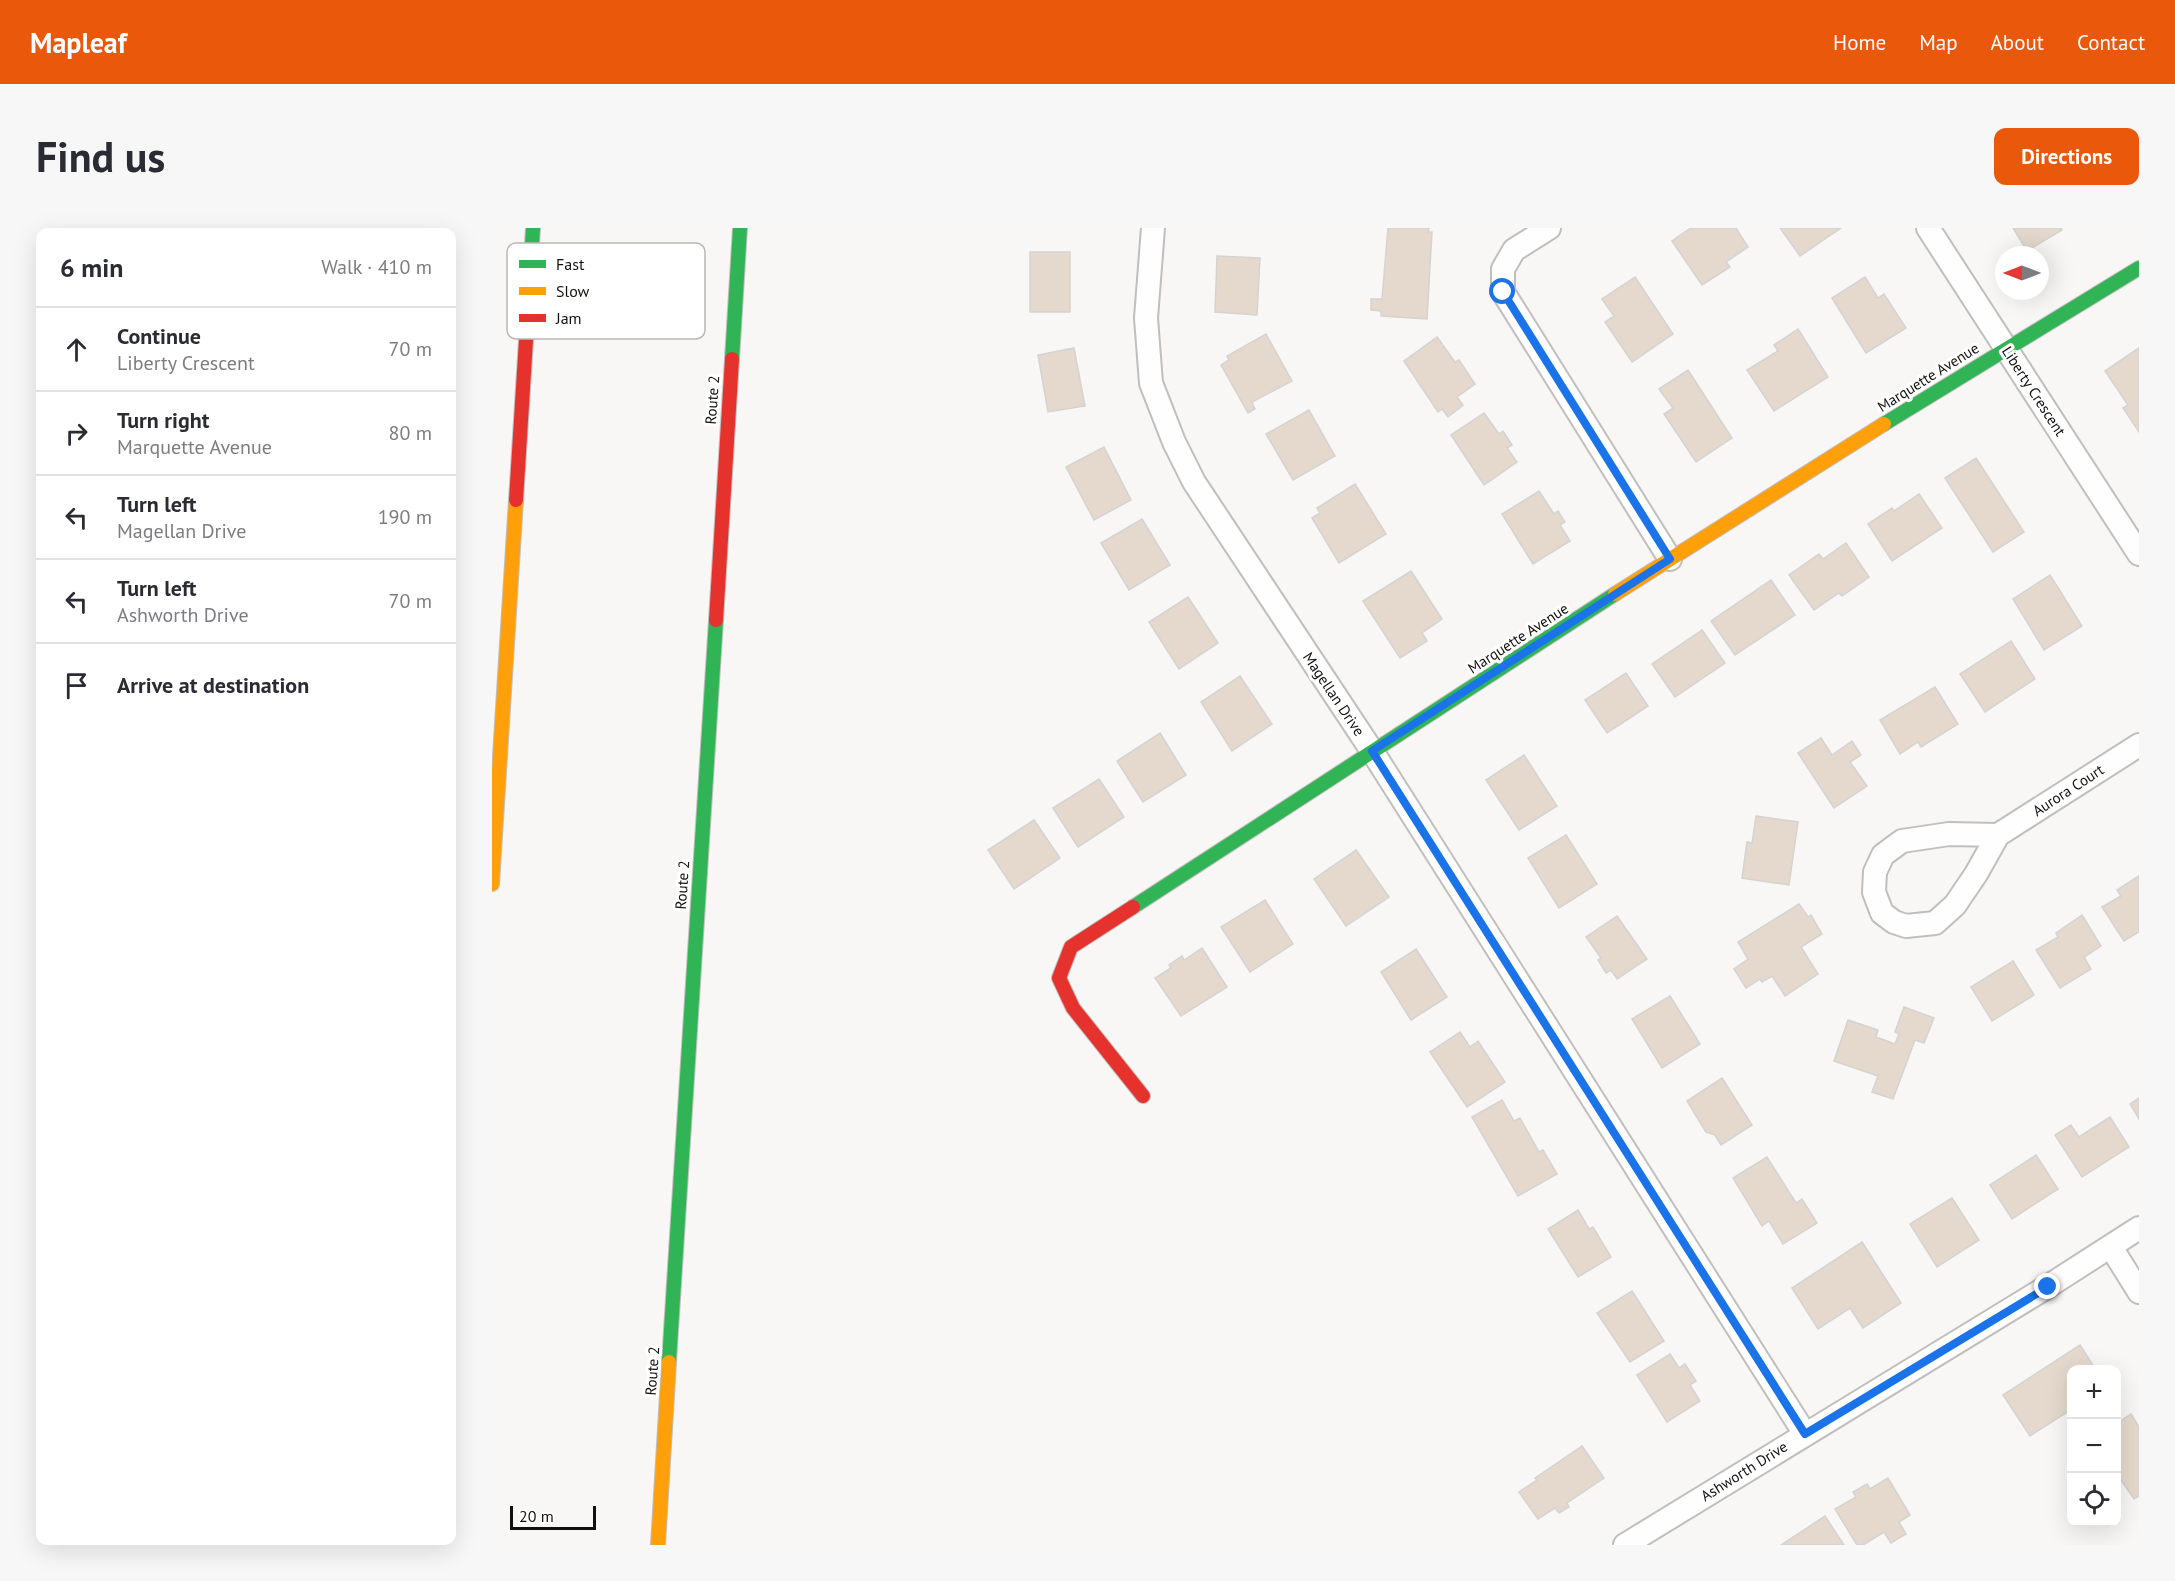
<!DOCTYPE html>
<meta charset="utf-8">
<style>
body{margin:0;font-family:"PT Sans",sans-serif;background:#f7f7f7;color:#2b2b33}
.controls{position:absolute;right:18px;bottom:18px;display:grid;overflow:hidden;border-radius:12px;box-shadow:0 6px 24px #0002}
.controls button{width:54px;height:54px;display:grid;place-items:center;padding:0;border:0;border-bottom:2px solid #e1e1e2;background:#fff;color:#2b2b33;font:30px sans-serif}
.compass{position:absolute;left:1503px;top:18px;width:54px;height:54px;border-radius:50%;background:#fff;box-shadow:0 6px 24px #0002;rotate:270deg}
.scale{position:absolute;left:18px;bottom:15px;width:86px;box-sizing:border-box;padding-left:6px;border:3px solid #12110f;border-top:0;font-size:16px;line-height:21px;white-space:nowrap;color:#12110f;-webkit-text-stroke:4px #fff;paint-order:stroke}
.stop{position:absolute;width:18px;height:18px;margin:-14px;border:4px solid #1a73e8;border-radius:50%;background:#fff}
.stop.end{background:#1a73e8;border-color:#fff;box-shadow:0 2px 6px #0008}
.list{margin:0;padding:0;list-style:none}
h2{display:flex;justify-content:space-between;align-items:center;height:78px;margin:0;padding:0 24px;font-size:26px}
h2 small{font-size:20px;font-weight:400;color:#7c7c81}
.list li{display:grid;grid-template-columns:39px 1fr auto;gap:18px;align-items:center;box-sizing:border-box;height:84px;padding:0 24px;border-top:2px solid #e1e1e2}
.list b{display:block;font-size:22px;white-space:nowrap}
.list p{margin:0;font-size:20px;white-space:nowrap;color:#7c7c81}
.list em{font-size:20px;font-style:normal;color:#7c7c81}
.icon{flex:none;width:33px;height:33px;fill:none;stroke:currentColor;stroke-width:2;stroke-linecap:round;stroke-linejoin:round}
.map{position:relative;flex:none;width:1647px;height:1317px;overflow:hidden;border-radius:12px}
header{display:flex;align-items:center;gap:36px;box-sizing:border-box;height:84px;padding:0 30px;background:#ea580c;color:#fff}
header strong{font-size:28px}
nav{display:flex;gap:33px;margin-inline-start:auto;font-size:21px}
.intro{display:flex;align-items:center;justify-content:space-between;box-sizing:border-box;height:144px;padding:0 36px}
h1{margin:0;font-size:42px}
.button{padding:15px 27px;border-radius:12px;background:#ea580c;color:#fff;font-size:21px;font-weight:700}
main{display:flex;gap:36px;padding:0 36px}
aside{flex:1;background:#fff;border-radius:12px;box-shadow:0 6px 24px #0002}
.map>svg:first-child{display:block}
</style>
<header>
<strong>Mapleaf</strong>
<nav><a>Home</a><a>Map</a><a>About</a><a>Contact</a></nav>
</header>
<div class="intro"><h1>Find us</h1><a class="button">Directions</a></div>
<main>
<aside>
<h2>6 min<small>Walk · 410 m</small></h2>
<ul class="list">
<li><svg class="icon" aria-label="ahead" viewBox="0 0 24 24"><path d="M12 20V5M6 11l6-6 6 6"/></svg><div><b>Continue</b><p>Liberty Crescent</p></div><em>70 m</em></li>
<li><svg class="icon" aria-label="right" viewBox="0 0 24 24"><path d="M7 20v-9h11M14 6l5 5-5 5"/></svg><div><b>Turn right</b><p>Marquette Avenue</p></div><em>80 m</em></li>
<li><svg class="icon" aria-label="left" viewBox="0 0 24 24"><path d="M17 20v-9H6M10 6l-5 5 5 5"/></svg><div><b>Turn left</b><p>Magellan Drive</p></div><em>190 m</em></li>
<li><svg class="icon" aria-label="left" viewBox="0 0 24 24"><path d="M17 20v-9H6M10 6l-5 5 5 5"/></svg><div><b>Turn left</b><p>Ashworth Drive</p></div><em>70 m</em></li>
<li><svg class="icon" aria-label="arrive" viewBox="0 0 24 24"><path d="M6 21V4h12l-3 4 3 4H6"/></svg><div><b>Arrive at destination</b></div></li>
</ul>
</aside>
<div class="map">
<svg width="1647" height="1317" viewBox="0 0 1647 1317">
<rect width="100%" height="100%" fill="#f9f7f5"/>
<!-- building -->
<g fill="#e4d9cc" stroke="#d5d3d2" stroke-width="1.5">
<path d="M896 0H937L936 4H940L935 91 889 88V83L879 82V71H890Z"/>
<path d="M1199 0H1244L1256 19 1234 34 1238 39 1210 57 1180 13Z"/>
<path d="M1288 0H1349L1308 28Z"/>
<path d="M1521 0H1569L1570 2 1535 23Z"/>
<rect x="538" y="24" width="40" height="60"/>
<path d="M725 28 768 30 765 87 723 84Z"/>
<path d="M1143 49 1181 106 1140 134 1113 94 1122 88 1110 71Z"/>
<path d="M1373 49 1386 70 1392 66 1414 100 1374 125 1340 70Z"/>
<path d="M1306 101 1336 149 1282 183 1255 142 1286 123 1282 117Z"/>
<path d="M774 106 800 153 760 174 763 181 756 185 729 137 737 132 735 128Z"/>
<path d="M945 109 963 134 967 132 983 156 965 169 971 177 956 189 950 181 946 184 912 133Z"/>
<path d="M582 120 593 178 556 184 546 127Z"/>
<path d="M1647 120V204L1631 180 1636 177 1613 143Z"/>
<path d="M1196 142 1240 210 1204 234 1172 186 1181 180 1167 161Z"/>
<path d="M817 182 843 228 801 252 774 206Z"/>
<path d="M992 185 1007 206 1011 203 1020 217 1015 220 1025 234 992 257 959 207Z"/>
<path d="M612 219 639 272 602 292 574 239Z"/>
<path d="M1484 230 1532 304 1501 324 1453 250Z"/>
<path d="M863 256 894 306 847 335 820 290 828 285 825 280Z"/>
<path d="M1047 263 1062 286 1066 283 1073 294 1068 297 1078 313 1041 336 1010 286Z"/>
<path d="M1427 266 1450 300 1400 333 1376 296 1400 280 1402 283Z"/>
<path d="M650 291 678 337 637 362 609 315Z"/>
<path d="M1354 315 1377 349 1350 368 1347 365 1322 382 1297 347 1327 326 1331 331Z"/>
<path d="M919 343 950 391 930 405 935 413 908 430 871 373Z"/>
<path d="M1558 347 1590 398 1552 422 1521 371Z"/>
<path d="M1279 352 1303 387 1243 427 1219 393Z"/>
<path d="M696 369 726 415 687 441 657 394Z"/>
<path d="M1210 402 1233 435 1183 469 1160 436Z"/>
<path d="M1519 413 1543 451 1493 484 1468 446Z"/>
<path d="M1134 445 1156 478 1115 505 1093 472Z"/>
<path d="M748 448 780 496 740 523 709 474Z"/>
<path d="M1443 459 1466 496 1429 519 1426 514 1408 526 1388 492Z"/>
<path d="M668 505 694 547 651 574 625 533Z"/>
<path d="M1329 510 1340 527 1360 513 1369 527 1358 534 1375 558 1342 580 1306 525Z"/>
<path d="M1032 527 1065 578 1027 602 994 552Z"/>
<path d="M607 551 632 589 586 619 561 580Z"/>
<path d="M1264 588 1306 594 1297 657 1250 650 1255 614 1260 615Z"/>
<path d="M542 592 568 630 522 661 496 622Z"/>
<path d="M1074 607 1105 656 1067 680 1036 630Z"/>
<path d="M864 622 897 669 854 698 822 651Z"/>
<path d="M1647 648V704L1632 713 1610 679 1629 668 1625 662Z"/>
<path d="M773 672 801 716 758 744 729 699Z"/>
<path d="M1307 676 1316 689 1319 687 1330 706 1309 719 1326 746 1293 768 1280 748 1270 754 1268 751 1254 760 1242 741 1256 731 1246 714Z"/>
<path d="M1590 687 1609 718 1592 729 1599 741 1568 760 1544 722 1566 709 1564 705Z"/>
<path d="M1125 688 1155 731 1125 751 1119 742 1114 745 1106 732 1109 730 1094 709Z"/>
<path d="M710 720 735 759 689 788 663 750 679 740 677 737 690 728 692 732Z"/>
<path d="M924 721 955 769 919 792 889 744Z"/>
<path d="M1521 733 1542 767 1500 793 1479 759Z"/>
<path d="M1178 768 1208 816 1170 840 1140 791Z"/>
<path d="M1412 779 1442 790 1432 815 1423 812 1401 871 1380 864 1386 848 1342 833 1356 792 1386 802 1384 809 1403 816 1407 806 1403 804Z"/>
<path d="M968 804 978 819 986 813 1013 854 975 879 938 824Z"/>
<path d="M1230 850 1260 897 1229 917 1223 907 1214 904 1195 873Z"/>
<path d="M1647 870V891L1638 876Z"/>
<path d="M1010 872 1022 893 1028 890 1047 924 1051 922 1065 946 1026 968 980 889Z"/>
<path d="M1618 889 1637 919 1590 949 1563 907 1579 897 1587 909Z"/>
<path d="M1544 927 1566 961 1520 991 1498 957Z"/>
<path d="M1275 929 1304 975 1310 971 1325 995 1291 1016 1277 993 1270 998 1241 950Z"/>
<path d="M1460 970 1487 1012 1445 1039 1418 996Z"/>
<path d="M1086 982 1097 1001 1101 999 1119 1029 1086 1049 1056 1001Z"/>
<path d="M1370 1014 1409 1075 1371 1100 1358 1080 1326 1101 1300 1060Z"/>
<path d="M1140 1063 1172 1113 1138 1134 1105 1085Z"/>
<path d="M1588 1117 1604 1142H1580V1181L1538 1208 1511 1167Z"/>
<path d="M1178 1126 1187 1140 1193 1136 1204 1153 1198 1157 1208 1173 1175 1194 1145 1147Z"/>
<path d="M1639 1186 1647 1199V1268L1642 1271 1624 1245V1196Z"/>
<path d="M1090 1218 1112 1250 1075 1275 1077 1279 1067 1285 1063 1280 1046 1291 1027 1264 1045 1252 1043 1250Z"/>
<path d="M1396 1250 1418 1287 1407 1294 1414 1306 1399 1315 1392 1304 1371 1317H1365L1343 1281 1364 1269 1361 1264 1375 1256 1378 1261Z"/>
<path d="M1333 1288 1352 1317H1289Z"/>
</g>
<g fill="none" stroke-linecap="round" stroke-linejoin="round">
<!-- street casing -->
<g stroke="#c1bfbe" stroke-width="26">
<g id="street">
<path d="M661 0 654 90 659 155 682 214 702 254 880 523 1313 1206"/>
<path d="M1057 0 1022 22 1011 41V64L1178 331"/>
<path d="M1436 0 1647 326"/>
<path d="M1506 607 1457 606 1410 613 1391 627 1383 644 1382 664 1390 685 1402 694 1414 698 1443 695 1463 677 1484 646 1506 607 1647 517"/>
<path d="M1619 1019 1647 1064"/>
<path d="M1133 1317 1555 1059 1647 1000"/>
</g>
</g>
<!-- fast casing -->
<g stroke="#c1bfbe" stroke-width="16">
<g id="fast">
<path d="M36 80 41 0"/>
<path d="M240 131 248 0"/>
<path d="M1392 196 1647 40"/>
<path d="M641 679 1123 366"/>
<path d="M177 1134 224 392"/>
</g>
</g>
<!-- slow casing -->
<g stroke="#c1bfbe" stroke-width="16">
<g id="slow">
<path d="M1123 366 1392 196"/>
<path d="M0 656 24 272"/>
<path d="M166 1317 177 1134"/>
</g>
</g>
<!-- jam casing -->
<g stroke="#c1bfbe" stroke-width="16">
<g id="jam">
<path d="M24 272 36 80"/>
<path d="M224 392 240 131"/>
<path d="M641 679 579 719 567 750 581 780 651 868"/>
</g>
</g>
<!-- street -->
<use href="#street" stroke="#fefefe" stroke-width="22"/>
<!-- fast -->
<use href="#fast" stroke="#30b455" stroke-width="14"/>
<!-- slow -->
<use href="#slow" stroke="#ff9f0a" stroke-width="14"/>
<!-- jam -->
<use href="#jam" stroke="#e5322d" stroke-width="14"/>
</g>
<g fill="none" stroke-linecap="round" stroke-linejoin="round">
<!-- route -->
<path stroke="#1a73e8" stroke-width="8" d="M1011 64 1178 331 880 523 1313 1206 1556 1059"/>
</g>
<g text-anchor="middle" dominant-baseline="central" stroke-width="6" stroke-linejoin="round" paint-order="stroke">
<!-- street labels -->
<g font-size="15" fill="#12110f" stroke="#fff">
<text transform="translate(1436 149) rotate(-32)">Marquette Avenue</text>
<text transform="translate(1542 163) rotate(57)">Liberty Crescent</text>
<text transform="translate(220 172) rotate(-86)">Route 2</text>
<text transform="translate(1026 410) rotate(-33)">Marquette Avenue</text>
<text transform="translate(842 466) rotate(56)">Magellan Drive</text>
<text transform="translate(1576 562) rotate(-33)">Aurora Court</text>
<text transform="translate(190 657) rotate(-86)">Route 2</text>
<text transform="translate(160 1143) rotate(-86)">Route 2</text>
<text transform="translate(1252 1243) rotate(-32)">Ashworth Drive</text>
</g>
</g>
<!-- legend -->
<rect x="15" y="15" width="198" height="96" rx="9" fill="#fff" stroke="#b8b8b7" stroke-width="1.5"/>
<rect x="27" y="32" width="27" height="8" fill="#30b455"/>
<rect x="27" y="59" width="27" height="8" fill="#ff9f0a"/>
<rect x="27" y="86" width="27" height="8" fill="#e5322d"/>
<g font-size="16" fill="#12110f">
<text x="64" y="42">Fast</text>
<text x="64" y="69">Slow</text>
<text x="64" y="96">Jam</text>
</g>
</svg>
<div class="controls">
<button>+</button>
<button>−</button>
<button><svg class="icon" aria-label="locate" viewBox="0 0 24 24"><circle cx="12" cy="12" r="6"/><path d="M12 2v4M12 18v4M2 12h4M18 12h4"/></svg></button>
</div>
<svg class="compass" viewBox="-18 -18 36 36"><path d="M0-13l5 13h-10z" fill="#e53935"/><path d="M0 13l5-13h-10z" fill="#7c7c81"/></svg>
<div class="scale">20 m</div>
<div class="stop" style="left:1011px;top:64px"></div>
<div class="stop end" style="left:1556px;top:1059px"></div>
</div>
</main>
